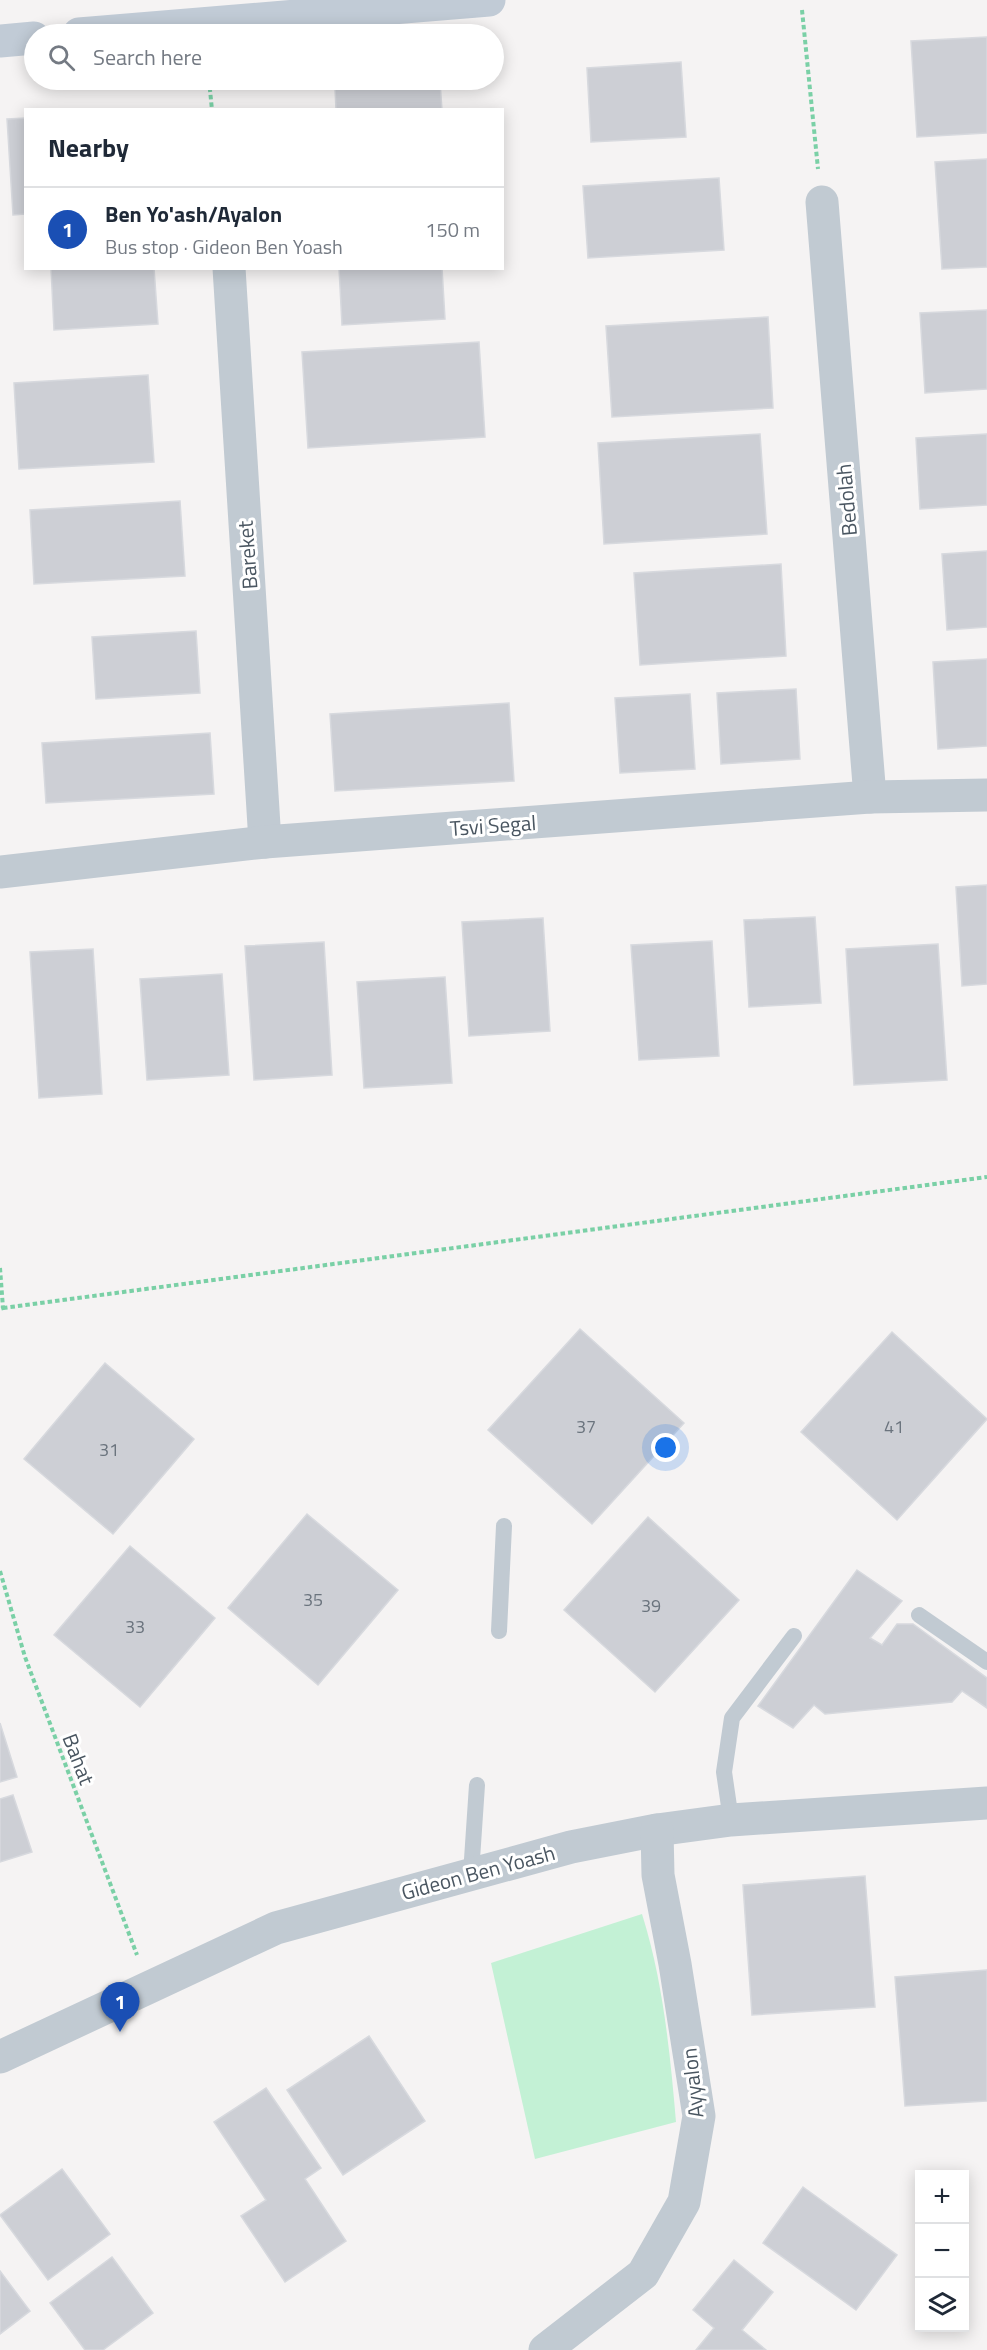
<!DOCTYPE html>
<meta charset="utf-8">
<style>
body{margin:0;font-family:"Titillium Web",sans-serif;background:#f2f2f3;color:#1f2937}
.controls{position:absolute;right:18px;bottom:18px;display:grid;overflow:hidden;border-radius:0px;box-shadow:0 3px 15px #0003}
.controls button{width:54px;height:54px;display:grid;place-items:center;padding:0;border:0;border-bottom:2px solid #e0e1e3;background:#fff;color:#1f2937;font:30px sans-serif}
.you{position:absolute;left:666px;top:1448px;width:21px;height:21px;margin:-15px;border:4px solid #fff;border-radius:50%;background:#1a73e8;box-shadow:0 0 0 9px #1a73e833}
.badge{display:grid;place-items:center;width:39px;height:39px;border-radius:50%;background:#1a73e8;color:#fff;font-size:20px;font-weight:700}
.pin{position:absolute;translate:-50% -50px;filter:drop-shadow(0 2px 3px #0008)}
.pin::after{content:'';position:absolute;top:32px;width:21px;height:18px;background:inherit;clip-path:polygon(0 0,100% 0,50% 100%)}
.list{margin:0;padding:0;list-style:none}
h2{display:flex;justify-content:space-between;align-items:center;height:78px;margin:0;padding:0 24px;font-size:26px}
h2 small{font-size:20px;font-weight:400;color:#747a83}
.list li{display:grid;grid-template-columns:39px 1fr auto;gap:18px;align-items:center;box-sizing:border-box;height:84px;padding:0 24px;border-top:2px solid #e0e1e3}
.list b{display:block;font-size:22px;white-space:nowrap}
.list p{margin:0;font-size:20px;white-space:nowrap;color:#747a83}
.list em{font-size:20px;font-style:normal;color:#747a83}
.icon{flex:none;width:33px;height:33px;fill:none;stroke:currentColor;stroke-width:2;stroke-linecap:round;stroke-linejoin:round}
.map{position:relative;flex:none;width:987px;height:2350px;overflow:hidden}
.search{position:absolute;background:#fff;box-shadow:0 3px 15px #0003;left:24px;top:24px;width:480px;height:66px;display:flex;align-items:center;gap:15px;box-sizing:border-box;padding:0 21px;border-radius:33px;color:#747a83;font-size:22px}
.panel{position:absolute;background:#fff;box-shadow:0 3px 15px #0003;left:24px;top:108px;width:480px;height:162px;border-radius:0px}
.map>svg:first-child{display:block}
</style>
<div class="map">
<svg width="987" height="2350" viewBox="0 0 987 2350">
<rect width="100%" height="100%" fill="#f5f3f3"/>
<!-- green -->
<path fill="#c3f1d5" d="M642 1914C663 1981 670 2052 676 2122L535 2159 491 1963Z"/>
<!-- building -->
<g fill="#cdcfd5" stroke="#d7d9de" stroke-width="1.5">
<path d="M987 37V133L917 137 911 41Z"/>
<path d="M681 62 686 137 591 142 587 68Z"/>
<path d="M440 82 442 110H336L335 88Z"/>
<path d="M26 118V214L13 215 7 119Z"/>
<path d="M987 159V267L942 269 935 162Z"/>
<path d="M719 178 724 250 588 258 583 186Z"/>
<path d="M51 268H154L158 324 54 330Z"/>
<path d="M339 268H442L445 319 342 325Z"/>
<path d="M987 310V389L925 393 920 313Z"/>
<path d="M768 317 773 408 612 417 606 326Z"/>
<path d="M479 342 485 437 308 448 302 352Z"/>
<path d="M148 375 154 462 19 469 14 383Z"/>
<path d="M760 434 767 534 604 544 598 443Z"/>
<path d="M987 434V505L920 509 916 438Z"/>
<path d="M180 501 185 576 34 584 30 510Z"/>
<path d="M987 551V627L947 630 942 554Z"/>
<path d="M781 564 786 656 640 665 634 573Z"/>
<path d="M196 631 200 693 96 699 92 637Z"/>
<path d="M987 659V746L938 749 933 662Z"/>
<path d="M796 689 800 759 721 764 717 693Z"/>
<path d="M690 694 695 769 620 773 615 698Z"/>
<path d="M509 703 514 781 335 791 330 714Z"/>
<path d="M210 733 214 794 46 803 42 743Z"/>
<path d="M987 885V984L962 986 956 887Z"/>
<path d="M815 917 821 1003 749 1007 744 920Z"/>
<path d="M543 918 550 1031 469 1036 462 922Z"/>
<path d="M712 941 719 1056 639 1060 631 945Z"/>
<path d="M324 942 332 1075 254 1080 245 946Z"/>
<path d="M938 944 947 1080 854 1085 846 949Z"/>
<path d="M93 949 102 1094 39 1098 30 952Z"/>
<path d="M222 974 229 1075 147 1080 140 979Z"/>
<path d="M445 977 452 1083 364 1088 357 982Z"/>
<path d="M580 1329 684 1423 592 1524 488 1430Z"/>
<path d="M892 1332 987 1419 897 1520 801 1432Z"/>
<path d="M105 1363 194 1439 113 1534 24 1459Z"/>
<path d="M307 1514 398 1590 318 1685 228 1608Z"/>
<path d="M648 1517 739 1600 655 1692 564 1610Z"/>
<path d="M130 1546 215 1618 140 1707 54 1635Z"/>
<path d="M857 1570 902 1601 870 1638 882 1645 897 1624H913L987 1678V1708L962 1691 952 1702 825 1714 814 1705 793 1728 758 1706Z"/>
<path d="M0 1723 17 1777 0 1782Z"/>
<path d="M13 1795 32 1852 0 1862V1799Z"/>
<path d="M865 1876 875 2007 752 2015 743 1885Z"/>
<path d="M987 1970V2101L905 2106 895 1977Z"/>
<path d="M369 2036 425 2121 343 2175 287 2090Z"/>
<path d="M266 2088 321 2168 305 2179 346 2241 285 2282 241 2216 266 2200 214 2122Z"/>
<path d="M62 2169 110 2234 48 2280 0 2215Z"/>
<path d="M803 2187 897 2255 856 2310 763 2243Z"/>
<path d="M112 2257 153 2313 103 2350H85L50 2303Z"/>
<path d="M734 2260 773 2292 742 2330 766 2350H696L714 2328 693 2310Z"/>
<path d="M0 2271 30 2311 0 2334Z"/>
</g>
<g fill="none" stroke-linecap="round" stroke-linejoin="round">
<!-- path -->
<g stroke="#7ad0a6" stroke-width="4" stroke-dasharray="4.5 3" stroke-linecap="butt">
<path d="M802 10 818 169"/>
<path d="M209 80 212 110"/>
<path d="M0 1268 3 1308 0 1309"/>
<path d="M3 1308 987 1177"/>
<path d="M0 1571 25 1657 137 1955"/>
</g>
<!-- service -->
<g stroke="#c1cad2" stroke-width="16">
<path d="M919 1615 987 1662"/>
<path d="M499 1631 504 1526"/>
<path d="M731 1820 724 1772 732 1718 794 1636"/>
<path d="M471 1874 477 1785"/>
</g>
<!-- minor -->
<g stroke="#c1cad2" stroke-width="33">
<path d="M822 202 870 797"/>
<path d="M229 268 265 842"/>
<path d="M0 2057 276 1928 571 1847 657 1830 731 1820 987 1803"/>
<path d="M545 2350 643 2274 684 2202 699 2116 675 1964 658 1875 657 1830"/>
</g>
<!-- tertiary -->
<path stroke="#c1cad2" stroke-width="33" d="M0 872 265 842 870 797 987 795"/>
<!-- secondary -->
<g stroke="#c1cbd6" stroke-width="33">
<path d="M79 34 489 0"/>
<path d="M0 41 34 38"/>
</g>
</g>
<g text-anchor="middle" dominant-baseline="central" stroke-width="6" stroke-linejoin="round" paint-order="stroke">
<!-- number labels -->
<g font-size="18" fill="#6b747e">
<text x="586" y="1426">37</text>
<text x="894" y="1426">41</text>
<text x="109" y="1449">31</text>
<text x="313" y="1599">35</text>
<text x="651" y="1605">39</text>
<text x="135" y="1626">33</text>
</g>
<!-- street labels -->
<g font-size="21" fill="#4a5661" stroke="#fff">
<text transform="translate(846 500) rotate(-95)">Bedolah</text>
<text transform="translate(247 555) rotate(-94)">Bareket</text>
<text transform="translate(493 825) rotate(-4)">Tsvi Segal</text>
<text transform="translate(79 1759) rotate(69)">Bahat</text>
<text transform="translate(478 1872) rotate(-15)">Gideon Ben Yoash</text>
<text transform="translate(692 2083) rotate(-96)">Ayyalon</text>
</g>
</g>
</svg>
<div class="controls">
<button>+</button>
<button>−</button>
<button><svg class="icon" aria-label="layers" viewBox="0 0 24 24"><path d="M12 4l9 5-9 5-9-5zM3 14l9 5 9-5"/></svg></button>
</div>
<div class="you"></div>
<div class="pin badge" style="left:120px;top:2032px;background:#1a4fb4">1</div>
<div class="search"><svg class="icon" aria-label="search" viewBox="0 0 24 24"><circle cx="10" cy="10" r="6"/><path d="M15 15l6 6"/></svg>Search here</div>
<section class="panel">
<h2>Nearby<small></small></h2>
<ul class="list">
<li><span class="badge" style="background:#1a4fb4">1</span><div><b>Ben Yo'ash/Ayalon</b><p>Bus stop · Gideon Ben Yoash</p></div><em>150 m</em></li>
</ul>
</section>
</div>
